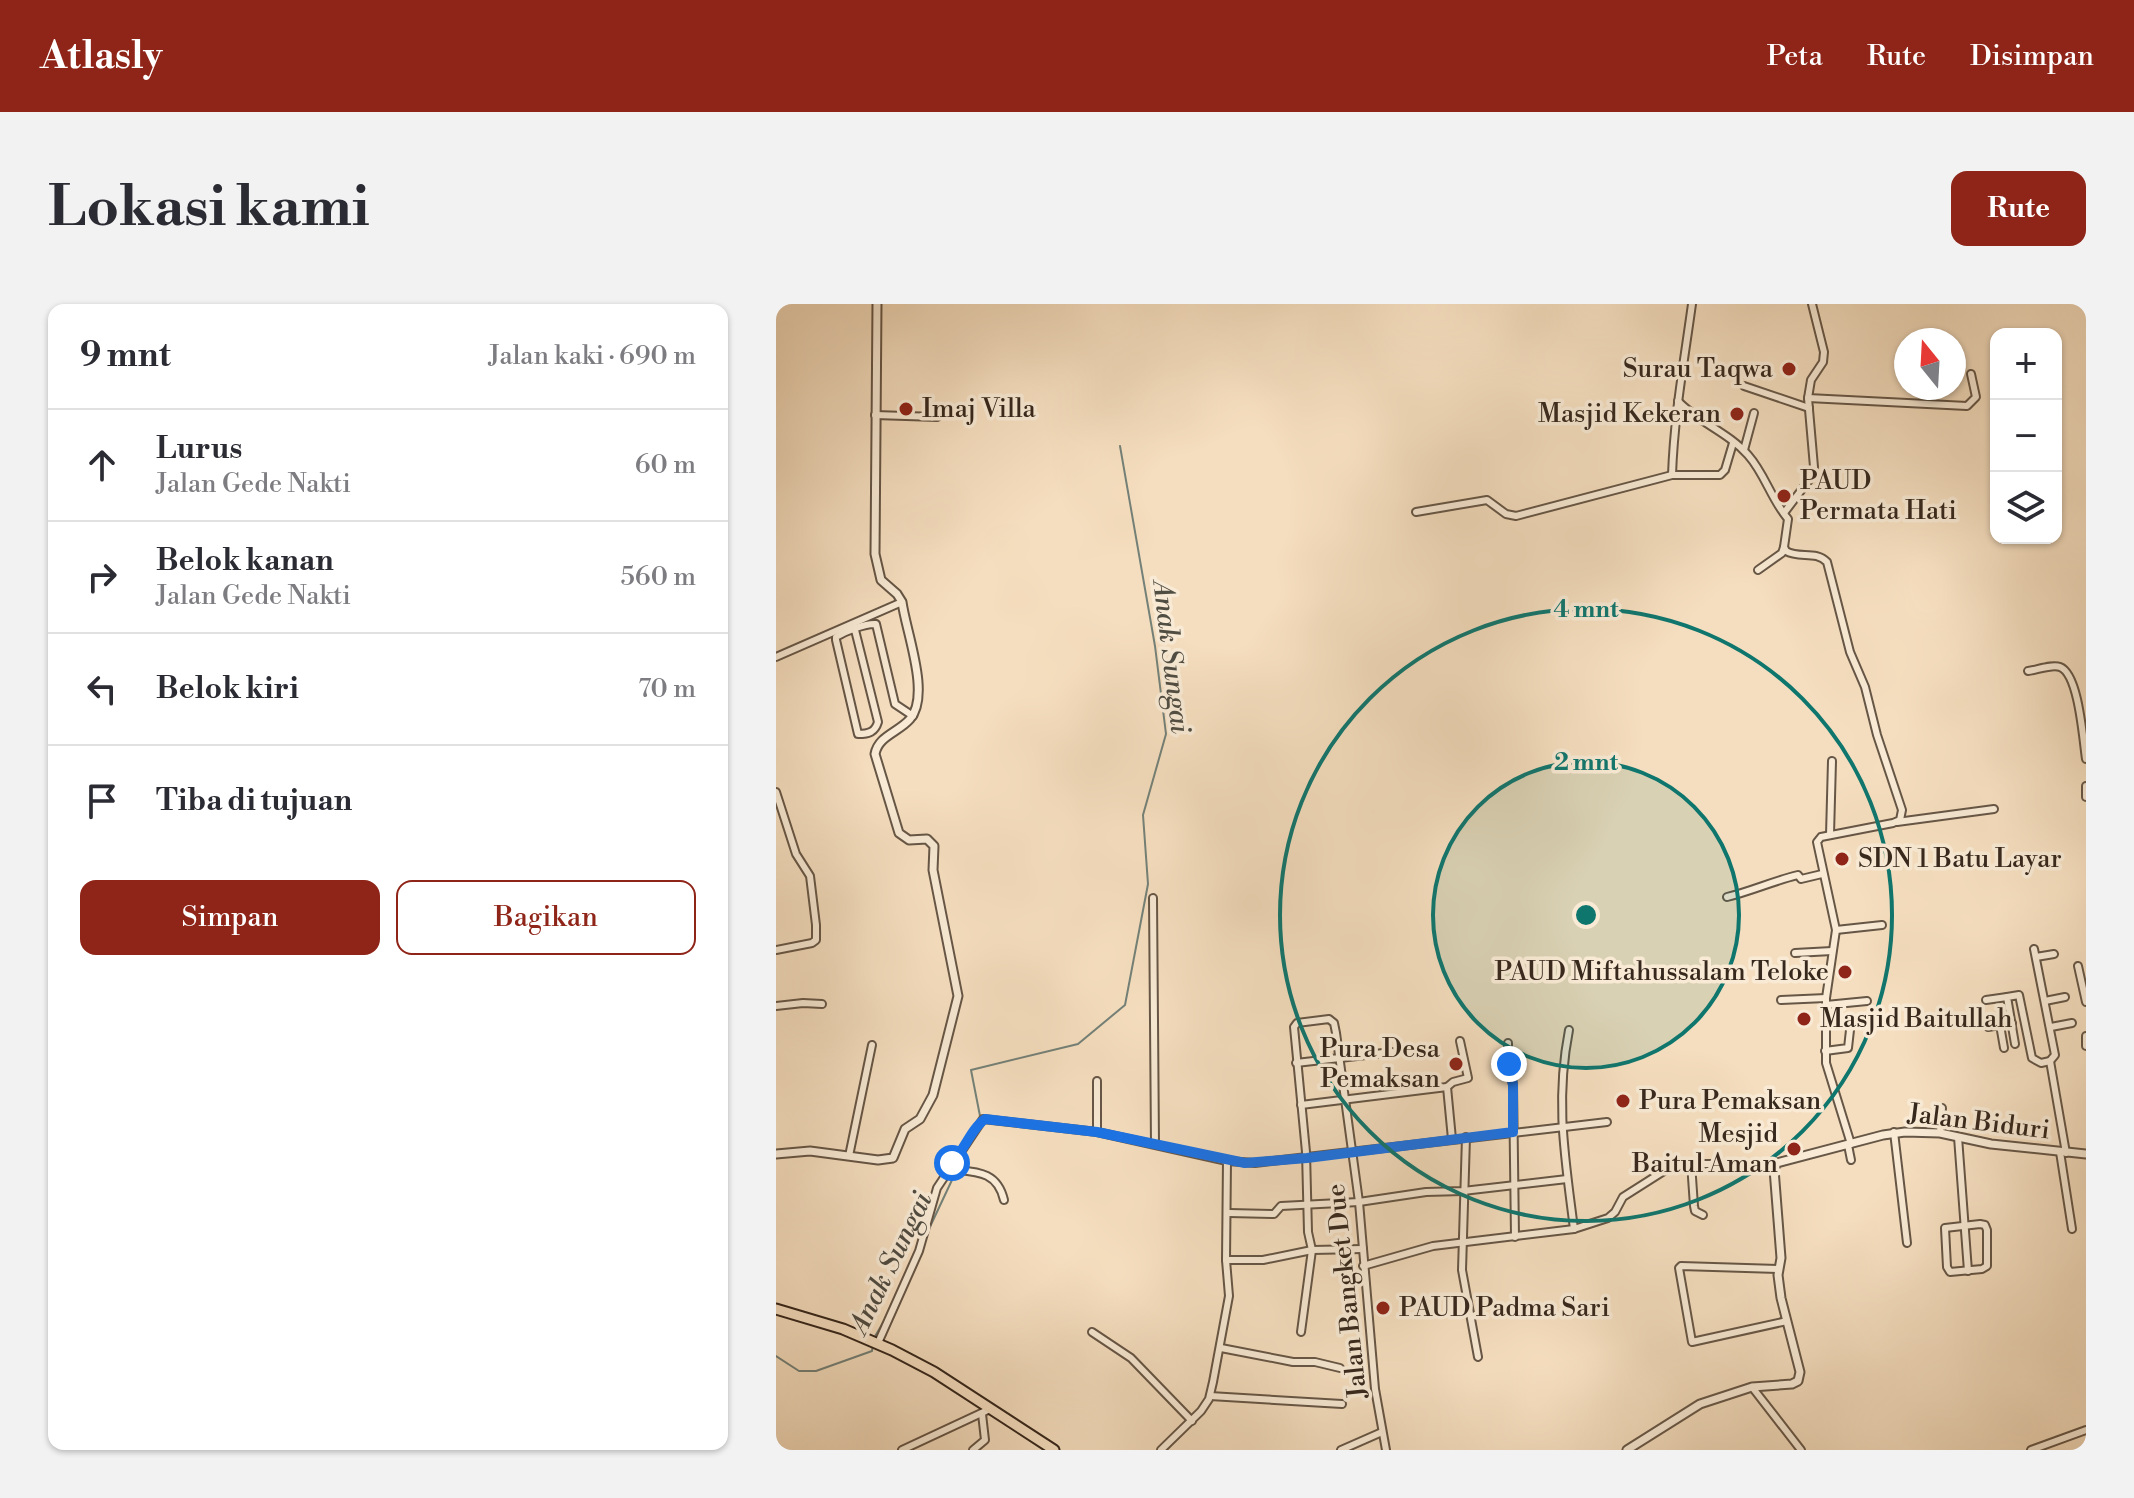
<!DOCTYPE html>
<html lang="id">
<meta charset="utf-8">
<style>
body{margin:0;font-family:"Libre Bodoni",serif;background:#f2f2f3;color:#2b2b33}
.controls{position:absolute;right:24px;top:24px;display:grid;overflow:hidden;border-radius:16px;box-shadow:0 2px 6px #0004}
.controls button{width:72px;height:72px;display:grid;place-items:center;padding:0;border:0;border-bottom:2px solid #e1e1e2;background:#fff;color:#2b2b33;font:40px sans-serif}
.compass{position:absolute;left:1118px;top:24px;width:72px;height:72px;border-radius:50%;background:#fff;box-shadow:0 2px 6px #0004;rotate:342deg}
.stop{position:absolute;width:24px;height:24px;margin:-18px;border:6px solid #1a73e8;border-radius:50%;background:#fff}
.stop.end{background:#1a73e8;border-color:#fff;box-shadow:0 2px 8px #0008}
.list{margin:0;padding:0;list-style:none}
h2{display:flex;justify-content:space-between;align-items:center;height:104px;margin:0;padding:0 32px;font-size:34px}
h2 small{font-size:26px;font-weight:400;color:#7c7c81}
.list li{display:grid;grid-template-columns:52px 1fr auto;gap:24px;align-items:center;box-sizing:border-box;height:112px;padding:0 32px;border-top:2px solid #e1e1e2}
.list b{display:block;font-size:30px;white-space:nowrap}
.list p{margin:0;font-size:26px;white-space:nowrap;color:#7c7c81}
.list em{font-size:26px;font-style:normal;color:#7c7c81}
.actions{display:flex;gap:16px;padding:24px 32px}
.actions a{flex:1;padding:18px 0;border:2px solid #8f2418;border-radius:16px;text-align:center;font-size:28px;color:#8f2418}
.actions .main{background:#8f2418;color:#fff}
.icon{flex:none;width:44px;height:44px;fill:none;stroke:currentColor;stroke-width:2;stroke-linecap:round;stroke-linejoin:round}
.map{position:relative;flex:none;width:1310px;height:1146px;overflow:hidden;border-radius:16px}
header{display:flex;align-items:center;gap:48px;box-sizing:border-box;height:112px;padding:0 40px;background:#8f2418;color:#fff}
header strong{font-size:38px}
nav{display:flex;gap:44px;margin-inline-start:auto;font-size:28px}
.intro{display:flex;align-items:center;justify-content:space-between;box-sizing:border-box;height:192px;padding:0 48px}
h1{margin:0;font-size:56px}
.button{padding:20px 36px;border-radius:16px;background:#8f2418;color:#fff;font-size:28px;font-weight:700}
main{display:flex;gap:48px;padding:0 48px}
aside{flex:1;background:#fff;border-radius:16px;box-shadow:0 2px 6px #0004}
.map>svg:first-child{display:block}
</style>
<header>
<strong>Atlasly</strong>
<nav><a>Peta</a><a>Rute</a><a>Disimpan</a></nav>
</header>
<div class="intro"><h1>Lokasi kami</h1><a class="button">Rute</a></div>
<main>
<aside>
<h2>9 mnt<small>Jalan kaki · 690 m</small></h2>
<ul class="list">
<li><svg class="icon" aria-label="ahead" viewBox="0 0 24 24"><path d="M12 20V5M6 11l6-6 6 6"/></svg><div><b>Lurus</b><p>Jalan Gede Nakti</p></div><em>60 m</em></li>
<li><svg class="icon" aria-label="right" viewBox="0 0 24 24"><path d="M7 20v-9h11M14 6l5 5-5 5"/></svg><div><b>Belok kanan</b><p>Jalan Gede Nakti</p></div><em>560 m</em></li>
<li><svg class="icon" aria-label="left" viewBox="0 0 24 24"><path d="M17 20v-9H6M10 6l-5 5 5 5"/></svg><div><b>Belok kiri</b></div><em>70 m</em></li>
<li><svg class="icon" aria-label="arrive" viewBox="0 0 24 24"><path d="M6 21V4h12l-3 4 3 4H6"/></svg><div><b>Tiba di tujuan</b></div></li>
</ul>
<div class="actions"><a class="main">Simpan</a><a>Bagikan</a></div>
</aside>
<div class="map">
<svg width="1310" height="1146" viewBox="0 0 1310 1146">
<rect width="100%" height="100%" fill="#f5debf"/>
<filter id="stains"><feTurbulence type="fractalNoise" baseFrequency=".0025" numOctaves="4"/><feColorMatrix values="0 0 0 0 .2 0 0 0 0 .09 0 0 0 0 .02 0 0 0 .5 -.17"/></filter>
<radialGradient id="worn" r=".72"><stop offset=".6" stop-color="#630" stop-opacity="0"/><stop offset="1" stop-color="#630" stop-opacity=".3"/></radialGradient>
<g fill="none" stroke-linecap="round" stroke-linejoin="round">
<!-- stream -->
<g stroke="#748178" stroke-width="2">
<path d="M204 812 195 766 302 740 349 701 372 580 367 511 390 430 379 342 344 142"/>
<path d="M152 927 192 842"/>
<path d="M98 1034 111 1012"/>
<path d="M0 1052 23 1067H40L96 1047 97 1040"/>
</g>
<!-- minor casing -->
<g stroke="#665646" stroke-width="10">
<g id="minor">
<path d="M968 82 1033 104"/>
<path d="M1032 94 1191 102 1200 93 1195 70"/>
<path d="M902 97C922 118 953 129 972 151 989 170 995 195 1012 215L1008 243 1010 247C1023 255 1040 246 1051 258L1074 348 1089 383 1101 431 1126 506 1124 516 1117 519 1045 533 1041 538 1060 626 1050 694V759L1075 840"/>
<path d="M99 111 161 113"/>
<path d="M968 146 978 109"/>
<path d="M896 171C898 113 908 58 916 0"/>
<path d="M640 208 711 196 730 210 740 212 896 171H944L949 166 957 139"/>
<path d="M1008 209 1033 176 1038 163 1032 94 1035 76 1047 58 1048 48 1036 0"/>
<path d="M982 266 1006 249 1008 243"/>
<path d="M79 326 102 418C99 428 93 430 82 430L60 336V333C70 327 90 319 100 320L119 400 137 412"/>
<path d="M0 353 126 298"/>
<path d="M1252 367C1261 366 1276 360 1284 363 1303 370 1307 436 1310 455"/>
<path d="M1310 482V493"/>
<path d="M0 488 20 550 34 572 40 621V636L36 639 0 646"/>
<path d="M1121 518 1218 505"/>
<path d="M1054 531 1056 457"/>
<path d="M951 593C976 587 997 577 1022 571L1025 575 1046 570"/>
<path d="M377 594 379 840"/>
<path d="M1060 626 1106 621"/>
<path d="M1019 649 1056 647"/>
<path d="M1260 653 1278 650"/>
<path d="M1302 662 1310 698"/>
<path d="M1005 696 1050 694"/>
<path d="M1210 696 1231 693"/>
<path d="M1269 697 1289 693"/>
<path d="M1050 701 1091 697"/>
<path d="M0 702 27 699 46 700"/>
<path d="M1224 721 1228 744"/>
<path d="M1212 723 1236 719"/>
<path d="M1275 723 1296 719"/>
<path d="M793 726C779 798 789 853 798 925"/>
<path d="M1310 732V742"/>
<path d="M732 739V753L737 781 739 933"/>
<path d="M1239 740 1231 693 1243 691 1256 754 1265 759 1274 757 1279 751 1258 645"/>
<path d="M1049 747 1072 744 1074 726"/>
<path d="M1274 757 1290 849"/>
<path d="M520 759 616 748"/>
<path d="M671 783 676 835"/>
<path d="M525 801 671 783 677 778 692 774 684 737"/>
<path d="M321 828V777"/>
<path d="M1118 828 1131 939"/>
<path d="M1164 829 1166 804"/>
<path d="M690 833 686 966 702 1053"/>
<path d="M1182 833 1192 967"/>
<path d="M1072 841 1075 856"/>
<path d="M1284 848 1296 925"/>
<path d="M73 852 96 741"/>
<path d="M915 859 918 902 919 907 927 911"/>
<path d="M173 865C199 868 221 866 228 896"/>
<path d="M453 909 498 910 505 902 583 898 650 888 687 887 791 875"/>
<path d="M1204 920 1209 921 1211 926V962L1206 965 1174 968 1171 963 1169 924Z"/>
<path d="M450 956H487L536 946 587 945"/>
<path d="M587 962 657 942 798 925 832 914 839 908 847 893 899 860H1000"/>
<path d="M1002 965 905 962 903 964 916 1038 1011 1017"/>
<path d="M316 1028 355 1054 416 1117"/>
<path d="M525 1028 536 946 532 928 530 848 518 723 521 719 553 715 558 719 560 729 583 898 599 1085 610 1146"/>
<path d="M102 1039 143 947 161 884 207 815 321 828 451 857 479 859 831 818"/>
<path d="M445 1044 517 1058H539L564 1064"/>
<path d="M976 1083 1025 1146"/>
<path d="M434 1092 566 1100"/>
<path d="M126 1146 214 1105"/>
<path d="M197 1146 209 1136 206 1110"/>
<path d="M385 1146 425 1107 433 1095 437 1078 453 992 450 956 451 857"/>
<path d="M565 1146 606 1128"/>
<path d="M1255 1146 1310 1126"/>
</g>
</g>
<!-- tertiary casing -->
<g stroke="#665646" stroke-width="11">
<g id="tertiary">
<path d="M0 850 34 847 102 856 117 854 129 825 144 815 157 791 182 692 157 566 158 542 151 535 133 536 123 529 99 450C102 432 123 428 134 415 155 391 130 328 126 298L121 290 105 276 99 250 101 0"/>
<path d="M851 1146 924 1100 976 1083 1016 1080 1022 1077 1024 1068 1005 994 1002 971 1005 954 998 865 1001 859 1107 831 1129 828 1164 829 1215 840 1310 850"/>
</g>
</g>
<!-- trunk casing -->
<g stroke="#37281d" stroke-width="13">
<path id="trunk" d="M0 1005 67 1025 116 1046 158 1068 278 1146"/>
</g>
<!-- minor -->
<use href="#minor" stroke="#f8ead5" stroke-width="6"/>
<!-- tertiary -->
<use href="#tertiary" stroke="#f8ead5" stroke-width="7"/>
<!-- trunk -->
<use href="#trunk" stroke="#f5debf" stroke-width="9"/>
</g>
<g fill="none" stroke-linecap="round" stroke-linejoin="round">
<!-- route -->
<path stroke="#1a73e8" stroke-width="10" d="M176 859C188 846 196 824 209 815L321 828 469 859 531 854 737 828V781L733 760"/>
</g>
<!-- distance rings -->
<circle cx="810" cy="611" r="153" fill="#0f766e" fill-opacity=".12"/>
<g fill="none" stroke="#0f766e" stroke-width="4">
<circle cx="810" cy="611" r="153"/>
<circle cx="810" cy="611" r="306"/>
</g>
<!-- markers -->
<g fill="#8f2418" stroke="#f8ead5" stroke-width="3">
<circle cx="1013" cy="65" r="8"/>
<circle cx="130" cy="105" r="8"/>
<circle cx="961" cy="110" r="8"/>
<circle cx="1008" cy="192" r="8"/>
<circle cx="1066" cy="555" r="8"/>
<circle cx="1069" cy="668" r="8"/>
<circle cx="1028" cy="715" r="8"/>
<circle cx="680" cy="760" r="8"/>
<circle cx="847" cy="797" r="8"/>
<circle cx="1018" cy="845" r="8"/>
<circle cx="607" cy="1004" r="8"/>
</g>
<g text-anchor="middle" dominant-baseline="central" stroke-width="7" stroke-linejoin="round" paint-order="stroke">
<!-- poi labels -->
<g font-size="26" fill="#37281d" stroke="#f8ead5" text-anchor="start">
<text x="997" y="65" text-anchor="end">Surau Taqwa</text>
<text x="146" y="105">Imaj Villa</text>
<text x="945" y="110" text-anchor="end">Masjid Kekeran</text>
<text x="1024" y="177">PAUD<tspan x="1024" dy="30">Permata Hati</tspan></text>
<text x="1082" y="555">SDN 1 Batu Layar</text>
<text x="1053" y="668" text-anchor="end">PAUD Miftahussalam Teloke</text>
<text x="1044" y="715">Masjid Baitullah</text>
<text x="664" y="745" text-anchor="end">Pura Desa<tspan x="664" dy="30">Pemaksan</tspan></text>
<text x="863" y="797">Pura Pemaksan</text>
<text x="1002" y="830" text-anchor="end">Mesjid<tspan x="1002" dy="30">Baitul Aman</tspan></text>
<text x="623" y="1004">PAUD Padma Sari</text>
</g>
<!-- street labels -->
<g font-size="26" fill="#37281d" stroke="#f8ead5">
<text transform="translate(1203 818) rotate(7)">Jalan Biduri</text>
<text transform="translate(571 987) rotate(-96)">Jalan Bangket Due</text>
</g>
<!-- water labels -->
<g font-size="28" font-style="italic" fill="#504d43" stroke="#f8ead5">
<text transform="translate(395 353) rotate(83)">Anak Sungai</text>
<text transform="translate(115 959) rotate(-64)">Anak Sungai</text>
</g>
</g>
<circle cx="810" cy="611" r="12" fill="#0f766e" stroke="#f8ead5" stroke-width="4"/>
<g font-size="24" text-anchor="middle" font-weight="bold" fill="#0f766e" stroke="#f8ead5" stroke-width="7" stroke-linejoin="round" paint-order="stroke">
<text x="810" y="313">4 mnt</text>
<text x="810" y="466">2 mnt</text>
</g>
<rect width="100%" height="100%" filter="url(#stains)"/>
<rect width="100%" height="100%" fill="url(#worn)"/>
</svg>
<div class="controls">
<button>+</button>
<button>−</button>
<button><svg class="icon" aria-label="layers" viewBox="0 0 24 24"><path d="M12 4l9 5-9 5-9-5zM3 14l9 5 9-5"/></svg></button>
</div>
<svg class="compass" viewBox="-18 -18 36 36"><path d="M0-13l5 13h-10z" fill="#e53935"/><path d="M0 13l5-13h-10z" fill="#7c7c81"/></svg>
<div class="stop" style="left:176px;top:859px"></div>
<div class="stop end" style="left:733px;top:760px"></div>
</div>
</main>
